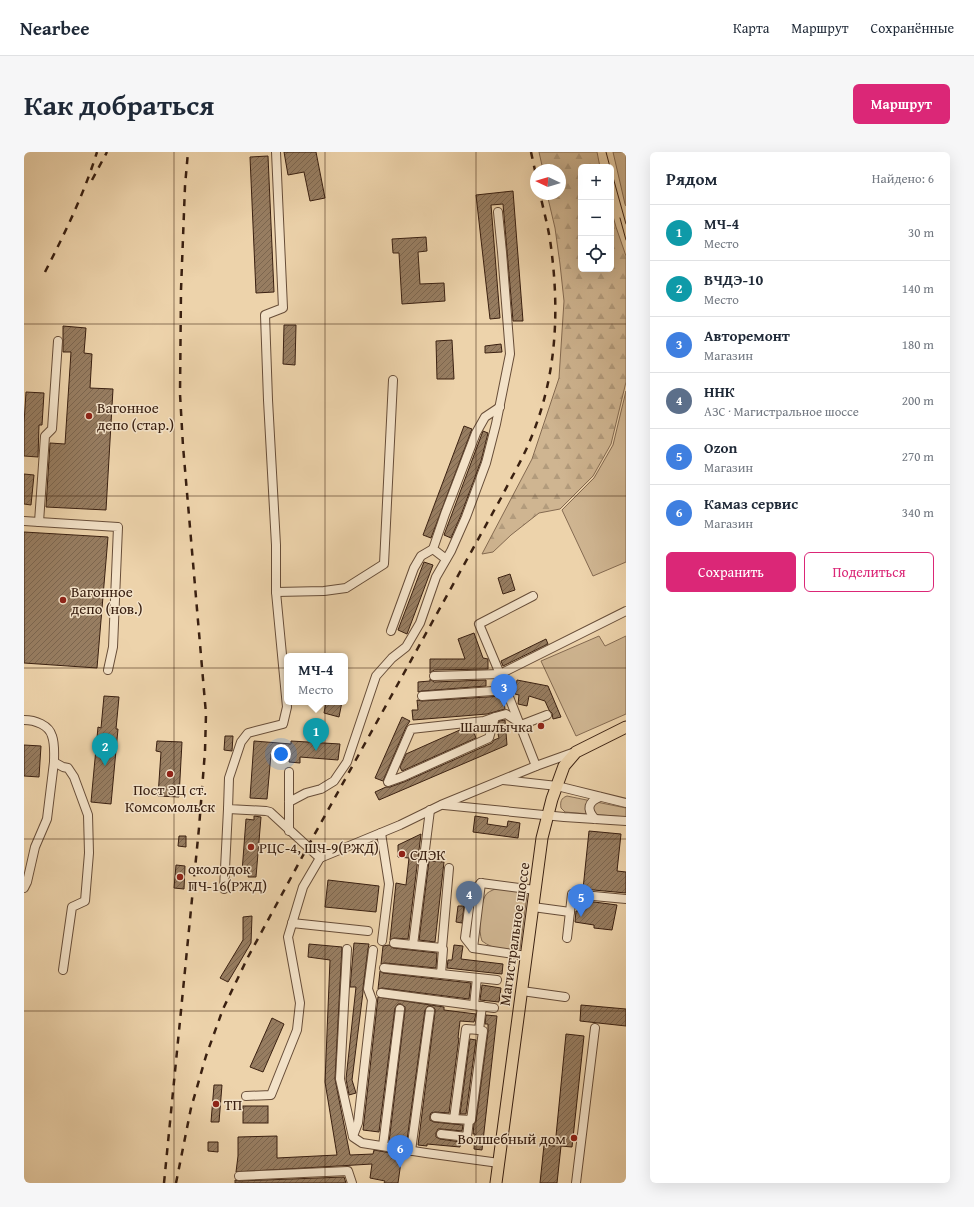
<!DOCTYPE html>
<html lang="ru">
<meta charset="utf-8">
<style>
body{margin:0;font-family:"Gentium Book Plus",serif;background:#f6f6f7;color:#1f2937}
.controls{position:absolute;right:12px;top:12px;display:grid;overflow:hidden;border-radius:6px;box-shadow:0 4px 16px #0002}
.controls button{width:36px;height:36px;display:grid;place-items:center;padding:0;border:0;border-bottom:1px solid #e0e1e3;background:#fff;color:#1f2937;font:20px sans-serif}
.compass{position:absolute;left:506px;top:12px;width:36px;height:36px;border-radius:50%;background:#fff;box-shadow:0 4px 16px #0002;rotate:274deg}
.you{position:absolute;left:257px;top:602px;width:14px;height:14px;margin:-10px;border:3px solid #fff;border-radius:50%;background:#1a73e8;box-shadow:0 0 0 6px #1a73e833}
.badge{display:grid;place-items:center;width:26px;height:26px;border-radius:50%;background:#db2777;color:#fff;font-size:13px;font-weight:700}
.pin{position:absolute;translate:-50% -33px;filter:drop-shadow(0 1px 2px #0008)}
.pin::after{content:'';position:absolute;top:21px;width:14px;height:12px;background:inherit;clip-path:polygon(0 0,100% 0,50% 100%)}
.popup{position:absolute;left:260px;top:501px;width:64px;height:52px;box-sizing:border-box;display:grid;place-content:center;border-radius:6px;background:#fff;filter:drop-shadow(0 1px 3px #0005);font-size:13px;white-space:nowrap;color:#747a83}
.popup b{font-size:15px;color:#1f2937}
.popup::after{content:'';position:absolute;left:50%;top:100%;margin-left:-8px;border:8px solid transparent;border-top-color:#fff}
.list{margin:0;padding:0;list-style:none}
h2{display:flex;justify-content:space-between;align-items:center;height:52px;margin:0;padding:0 16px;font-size:17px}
h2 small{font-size:13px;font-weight:400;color:#747a83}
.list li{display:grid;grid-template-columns:26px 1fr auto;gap:12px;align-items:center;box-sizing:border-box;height:56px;padding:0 16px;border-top:1px solid #e0e1e3}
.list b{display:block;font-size:15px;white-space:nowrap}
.list p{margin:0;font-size:13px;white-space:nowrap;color:#747a83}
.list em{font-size:13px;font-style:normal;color:#747a83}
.actions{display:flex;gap:8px;padding:12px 16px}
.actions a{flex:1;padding:9px 0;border:1px solid #db2777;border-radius:6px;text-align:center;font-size:14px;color:#db2777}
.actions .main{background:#db2777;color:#fff}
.icon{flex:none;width:22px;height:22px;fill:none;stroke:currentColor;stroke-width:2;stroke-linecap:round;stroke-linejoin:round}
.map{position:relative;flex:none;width:602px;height:1031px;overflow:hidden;border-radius:6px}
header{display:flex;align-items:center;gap:24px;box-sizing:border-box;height:56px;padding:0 20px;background:#fff;border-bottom:1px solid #e0e1e3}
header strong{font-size:19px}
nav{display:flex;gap:22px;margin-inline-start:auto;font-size:14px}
.intro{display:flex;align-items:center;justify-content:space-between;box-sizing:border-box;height:96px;padding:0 24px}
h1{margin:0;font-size:28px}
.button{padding:10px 18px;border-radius:6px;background:#db2777;color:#fff;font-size:14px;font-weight:700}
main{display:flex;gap:24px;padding:0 24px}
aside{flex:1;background:#fff;border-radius:6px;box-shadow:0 4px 16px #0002}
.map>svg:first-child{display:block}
</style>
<header>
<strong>Nearbee</strong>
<nav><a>Карта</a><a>Маршрут</a><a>Сохранённые</a></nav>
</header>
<div class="intro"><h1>Как добраться</h1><a class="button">Маршрут</a></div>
<main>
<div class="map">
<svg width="602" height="1031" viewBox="0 0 602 1031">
<defs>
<pattern id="forest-firs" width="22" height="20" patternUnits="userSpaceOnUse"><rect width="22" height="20" fill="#cfb591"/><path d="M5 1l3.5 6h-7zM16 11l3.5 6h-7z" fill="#b29b7c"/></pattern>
<pattern id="building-hatch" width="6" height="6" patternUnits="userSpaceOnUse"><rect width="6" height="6" fill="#977d61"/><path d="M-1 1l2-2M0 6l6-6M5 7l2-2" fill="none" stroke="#7c664f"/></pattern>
</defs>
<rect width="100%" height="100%" fill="#edd3ab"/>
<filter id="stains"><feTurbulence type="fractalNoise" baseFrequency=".005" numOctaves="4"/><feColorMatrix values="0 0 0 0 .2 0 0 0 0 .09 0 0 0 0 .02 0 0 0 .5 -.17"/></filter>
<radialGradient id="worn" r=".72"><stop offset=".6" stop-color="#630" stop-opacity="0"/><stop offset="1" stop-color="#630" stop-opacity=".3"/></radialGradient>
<!-- green -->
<g fill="#cfb591" stroke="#846a51">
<path d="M589 0H602V54L601 52Z"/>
<path d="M602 239V410L569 424 538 358 570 326 589 293Z"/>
<path d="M575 484 581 494 602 484V562L552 584 517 509Z"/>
<path d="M543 644 602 656V665L541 660 537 656C536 650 537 646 543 644Z"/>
<path d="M471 737C482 737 494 737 503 743L496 797C482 798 470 798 458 789 454 779 456 754 461 744 463 740 467 739 471 737Z"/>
</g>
<!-- forest -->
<path fill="url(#forest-firs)" stroke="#846a51" d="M515 0H573L576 15H557V117H587V57L592 75 602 104V230L587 292 569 324 536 357 515 361 487 383 469 400 458 402 508 307 535 226 540 149 536 112 531 76 523 42H536V18H519Z"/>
<!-- building -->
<g fill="url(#building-hatch)" stroke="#3a2011">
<path d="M260 0H292L301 46 286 49 280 20 264 23Z"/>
<path d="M244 4 250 140 232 141 226 5Z"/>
<path d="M489 39 499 169H489L479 52 467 53 476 166 466 167 452 43Z"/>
<path d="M402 85 403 99 394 100 396 132 420 131 421 149 378 152 375 101H369L368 87Z"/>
<path d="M260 173H272L271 213 259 212Z"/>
<path d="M39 174 62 176 60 201 68 202 66 236 89 237 82 358 22 355 26 291 41 292 47 200H39Z"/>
<path d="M428 188 430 227H413L412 189Z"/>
<path d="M477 192 478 200 461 201V194Z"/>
<path d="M2 240 20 241 18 273H15L14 305 0 304V271Z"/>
<path d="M440 274 448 277 407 386 399 383Z"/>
<path d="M459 279 464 281 457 309 437 363 427 386 420 383Z"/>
<path d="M0 322 10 323 7 353 0 352Z"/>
<path d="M0 380 84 385 73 516 0 511Z"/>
<path d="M400 410 409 413 383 482 374 478Z"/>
<path d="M486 422 491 438 479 442 474 426Z"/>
<path d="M450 481 459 506 464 507V517L410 518 406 521V507H441L434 487Z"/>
<path d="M522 487 524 492 479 514 477 509Z"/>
<path d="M406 527 410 530 462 528V534L398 539 394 540V530L406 529Z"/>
<path d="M493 528 524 534 537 565 529 567 528 561 525 558 521 549 505 544 503 554 494 552 495 543 491 542Z"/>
<path d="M80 544 95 545 92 577H94L87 652 67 650 74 575 77 576Z"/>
<path d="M479 544 481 557 463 562 389 568 388 558H394L393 548 398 549Z"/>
<path d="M302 550H318L315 565 300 561Z"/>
<path d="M378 565 386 569 382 575 359 629 351 626Z"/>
<path d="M481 568 483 593 355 648 351 640 362 635H366L380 630 468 591 470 588 475 586 474 582 477 580 474 573 475 569Z"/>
<path d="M448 576 452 586 378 619 376 615 382 602 438 577Z"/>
<path d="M201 584H209L208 599 200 598Z"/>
<path d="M133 589 158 590 155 645 134 644 137 600 132 599Z"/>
<path d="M230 589 267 592V589L316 592 314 608 276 605V611L265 610 266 603 247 602 243 647 226 646Z"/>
<path d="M0 593 17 594 15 625 0 624Z"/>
<path d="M230 664 237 665 232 725H224L225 721 218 720 222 667 230 668Z"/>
<path d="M451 664 464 666 463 672 483 675 484 669 496 671 494 686 449 680Z"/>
<path d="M565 679 597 682 593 719 602 720V741L559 737Z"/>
<path d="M397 682 384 787 370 786 366 788 372 731 382 733 385 706 374 705V693Z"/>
<path d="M155 684H162V695L154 694Z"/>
<path d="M405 709 420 710 411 790 395 788Z"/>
<path d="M152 713 161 714 160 737 150 736Z"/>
<path d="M304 728 355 734 352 760 301 755Z"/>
<path d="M555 748 593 753 588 778 570 776V773L551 770 552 759H554Z"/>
<path d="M434 754H440L438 771 432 770Z"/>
<path d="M228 764 227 791 204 830 196 826 219 788V765Z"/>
<path d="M330 791 345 792 344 797 339 836V840L328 928 332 941 325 943 322 927 332 835H326Z"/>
<path d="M285 792 318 795 311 927 326 1003 349 1002 350 998 378 1003 374 1031H360L361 1029 346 1026 348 1012 212 1020 214 1004V985L253 984V1006L313 1003 301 930 306 808 284 805Z"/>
<path d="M365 793 369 796 413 801 412 816 361 811 357 812 359 794Z"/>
<path d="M430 793 439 794 437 807 479 812 478 822 423 816 424 808H428Z"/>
<path d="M356 819 359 821 447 831 445 847 358 836 354 837Z"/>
<path d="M458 833 477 836 475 850 456 848Z"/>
<path d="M354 845 420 855V858L452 862 450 870 436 869 434 886H435L425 961 411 960 407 961 406 964V968L410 970 439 973 438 979 417 977H414L412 981V985L416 987 437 990 436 995 403 992V994L394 993 411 860V857L407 854H404L401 858 383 988H381L380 992 365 990 381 858V855L377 852H374L371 856 355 980 339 978Z"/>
<path d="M557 853 602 857V874L556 869Z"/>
<path d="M462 863 473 864 458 998 450 997 451 982H449L450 972 452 969 464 880V872H461Z"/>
<path d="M248 866 260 872 239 920 226 915Z"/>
<path d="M542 882 560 884 548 995 537 994 533 1031H516L520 993 531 994Z"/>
<path d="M446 887 452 888 442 962H436Z"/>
<path d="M190 933H198L195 970H187Z"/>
<rect x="219" y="954" width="25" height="17"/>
<path d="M184 990H194V1000L184 999Z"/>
<path d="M320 1025 322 1031H211V1028L215 1029Z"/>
</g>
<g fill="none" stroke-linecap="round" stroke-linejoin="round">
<!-- minor casing -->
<g stroke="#674d38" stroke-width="10">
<g id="minor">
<path d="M252 0 259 156 241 163 244 248 252 393V440L263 555 259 572 224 581 217 590 205 626 204 657 242 659 246 660 296 706 376 673 417 653 512 614 551 600"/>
<path d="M0 369 15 370 21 284 28 277 34 189"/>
<path d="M15 370 94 375 89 495 84 518"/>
<path d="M422 407 409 397 421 362 452 281 461 265 476 255"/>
<path d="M252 440 300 439 322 436 360 412 369 228"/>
<path d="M509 444 455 472 476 522 602 459"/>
<path d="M367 479 390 416 397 404 409 397"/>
<path d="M410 524 476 522 512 614"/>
<path d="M398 544 483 538"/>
<path d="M471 565 465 586 378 625 364 630 387 577 460 569 471 565 482 562 496 571"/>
<path d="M0 568C11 568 25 573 28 584 31 592 30 602 30 610L39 615 44 616 50 625 64 663 65 701 61 749 48 755 39 818"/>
<path d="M497 573 523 563"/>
<path d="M479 628 533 634 602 651"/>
<path d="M265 650 282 641 297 637 310 629 323 610 352 524 368 506 382 495 396 471 412 425 427 399 442 365 462 311 472 272 486 202 478 100 474 60"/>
<path d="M420 653 540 665 602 669"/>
<path d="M571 667C562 657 564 650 576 645"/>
<path d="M265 679V620"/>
<path d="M357 681 365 732 358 789"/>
<path d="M457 731 447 741 441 786 449 796 503 804"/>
<path d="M457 731 511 738"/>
<path d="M0 736 3 730 11 695 23 667 30 610"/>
<path d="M200 737 204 657"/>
<path d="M509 755 546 760"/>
<path d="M268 771 344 779"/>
<path d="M543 786 548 742 602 747"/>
<path d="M370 791 389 793 406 658"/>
<path d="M389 793 418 796 425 716"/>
<path d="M449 796 457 731"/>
<path d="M323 797 316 927 329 985 338 991 402 1001 475 1011"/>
<path d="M360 816 417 822 419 797 418 796"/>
<path d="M417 822 473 828"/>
<path d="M498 839 541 845"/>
<path d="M357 841 470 856"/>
<path d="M450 853 453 826"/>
<path d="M222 944 247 943 273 878 276 851 264 785 279 735 296 706"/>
<path d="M411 965 430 967 442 877 455 878 458 854"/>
<path d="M430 967 447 968 459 879 455 878"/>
<path d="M417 982 443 985 445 968"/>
<path d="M329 984 334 971 348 848 344 837 349 798"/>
<path d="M359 994 376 857"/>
<path d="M387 999 406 859"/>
<path d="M215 1024 324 1019 328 1031"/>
<path d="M552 1031 571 876"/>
</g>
</g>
<!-- major casing -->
<g stroke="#3a2011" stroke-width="13">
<path id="major" d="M472 1031 518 686 528 647 540 614 552 600 602 575"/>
</g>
<!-- minor -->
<use href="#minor" stroke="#f3e2c8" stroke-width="8"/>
<!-- major -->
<use href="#major" stroke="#edd3ab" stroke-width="11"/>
<!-- tram -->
<g stroke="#3a2011" stroke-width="1">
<path d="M582 0 586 15"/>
<path d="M587 18 602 72"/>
<path d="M596 66 602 88"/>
</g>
<!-- rail -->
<g stroke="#3a2011" stroke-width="2.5" stroke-dasharray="7 7" stroke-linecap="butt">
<path d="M507 0 512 23"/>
<path d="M68 28 83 0"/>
<path d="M21 120C41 81 60 42 73 0"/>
<path d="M140 1031 175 676 181 599 182 562 159 294 156 242 157 138 161 34 164 0"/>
<path d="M152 1031 167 956 182 904 199 857 224 805 283 696 477 346C486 328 497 310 505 291 532 228 536 163 527 95 525 78 520 60 516 42"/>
</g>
</g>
<!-- grid -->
<path fill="none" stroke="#3a2011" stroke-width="1" stroke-opacity="0.55" d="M150 0V1031M301 0V1031M452 0V1031M0 172H602M0 344H602M0 516H602M0 687H602M0 859H602"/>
<!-- markers -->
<g fill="#8f2418" stroke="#f3e2c8" stroke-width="1.5">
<circle cx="65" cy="264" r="4"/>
<circle cx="39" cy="448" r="4"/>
<circle cx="517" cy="574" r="4"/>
<circle cx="146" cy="622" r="4"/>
<circle cx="227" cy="695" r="4"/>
<circle cx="378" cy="702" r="4"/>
<circle cx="156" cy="725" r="4"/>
<circle cx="192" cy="952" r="4"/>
<circle cx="550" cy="986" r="4"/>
</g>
<g text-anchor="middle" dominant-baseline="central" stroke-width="3" stroke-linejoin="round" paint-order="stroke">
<!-- poi labels -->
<g font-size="15" fill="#3a2011" stroke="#f3e2c8" text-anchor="start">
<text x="73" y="255">Вагонное<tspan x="73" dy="17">депо (стар.)</tspan></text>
<text x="47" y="439">Вагонное<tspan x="47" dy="17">депо (нов.)</tspan></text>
<text x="509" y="574" text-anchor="end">Шашлычка</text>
<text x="146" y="637" text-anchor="middle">Пост ЭЦ ст.<tspan x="146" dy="17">Комсомольск</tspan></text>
<text x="235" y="695">РЦС-4, ШЧ-9(РЖД)</text>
<text x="386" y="702">СДЭК</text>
<text x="164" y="716">околодок<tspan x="164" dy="17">ПЧ-16(РЖД)</tspan></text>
<text x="200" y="952">ТП</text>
<text x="542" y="986" text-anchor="end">Волшебный дом</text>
</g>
<!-- street labels -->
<g font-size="15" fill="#3a2011" stroke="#f3e2c8">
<text transform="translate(490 782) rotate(-82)">Магистральное шоссе</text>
</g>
</g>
<rect width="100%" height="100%" filter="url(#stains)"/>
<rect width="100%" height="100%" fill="url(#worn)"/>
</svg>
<div class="controls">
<button>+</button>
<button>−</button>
<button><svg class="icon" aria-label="locate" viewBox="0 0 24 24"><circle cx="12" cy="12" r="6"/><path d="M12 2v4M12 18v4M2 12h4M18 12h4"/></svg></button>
</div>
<svg class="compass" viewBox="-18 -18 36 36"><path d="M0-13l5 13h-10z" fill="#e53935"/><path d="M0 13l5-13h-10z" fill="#747a83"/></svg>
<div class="you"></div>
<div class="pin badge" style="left:292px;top:599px;background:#0f9aa8">1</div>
<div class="popup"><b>МЧ-4</b>Место</div>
<div class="pin badge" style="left:81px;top:614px;background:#0f9aa8">2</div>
<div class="pin badge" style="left:480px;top:555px;background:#3f7fe0">3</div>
<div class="pin badge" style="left:445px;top:762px;background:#5c6f8a">4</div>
<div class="pin badge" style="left:557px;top:765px;background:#3f7fe0">5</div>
<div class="pin badge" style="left:376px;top:1016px;background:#3f7fe0">6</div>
</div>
<aside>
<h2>Рядом<small>Найдено: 6</small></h2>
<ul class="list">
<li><span class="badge" style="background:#0f9aa8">1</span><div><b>МЧ-4</b><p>Место</p></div><em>30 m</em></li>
<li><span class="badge" style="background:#0f9aa8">2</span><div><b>ВЧДЭ-10</b><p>Место</p></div><em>140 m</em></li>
<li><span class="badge" style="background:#3f7fe0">3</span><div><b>Авторемонт</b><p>Магазин</p></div><em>180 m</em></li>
<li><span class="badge" style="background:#5c6f8a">4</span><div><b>ННК</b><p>АЗС · Магистральное шоссе</p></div><em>200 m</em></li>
<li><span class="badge" style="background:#3f7fe0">5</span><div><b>Ozon</b><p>Магазин</p></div><em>270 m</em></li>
<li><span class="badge" style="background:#3f7fe0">6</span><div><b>Камаз сервис</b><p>Магазин</p></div><em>340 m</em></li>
</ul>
<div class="actions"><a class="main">Сохранить</a><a>Поделиться</a></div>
</aside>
</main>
